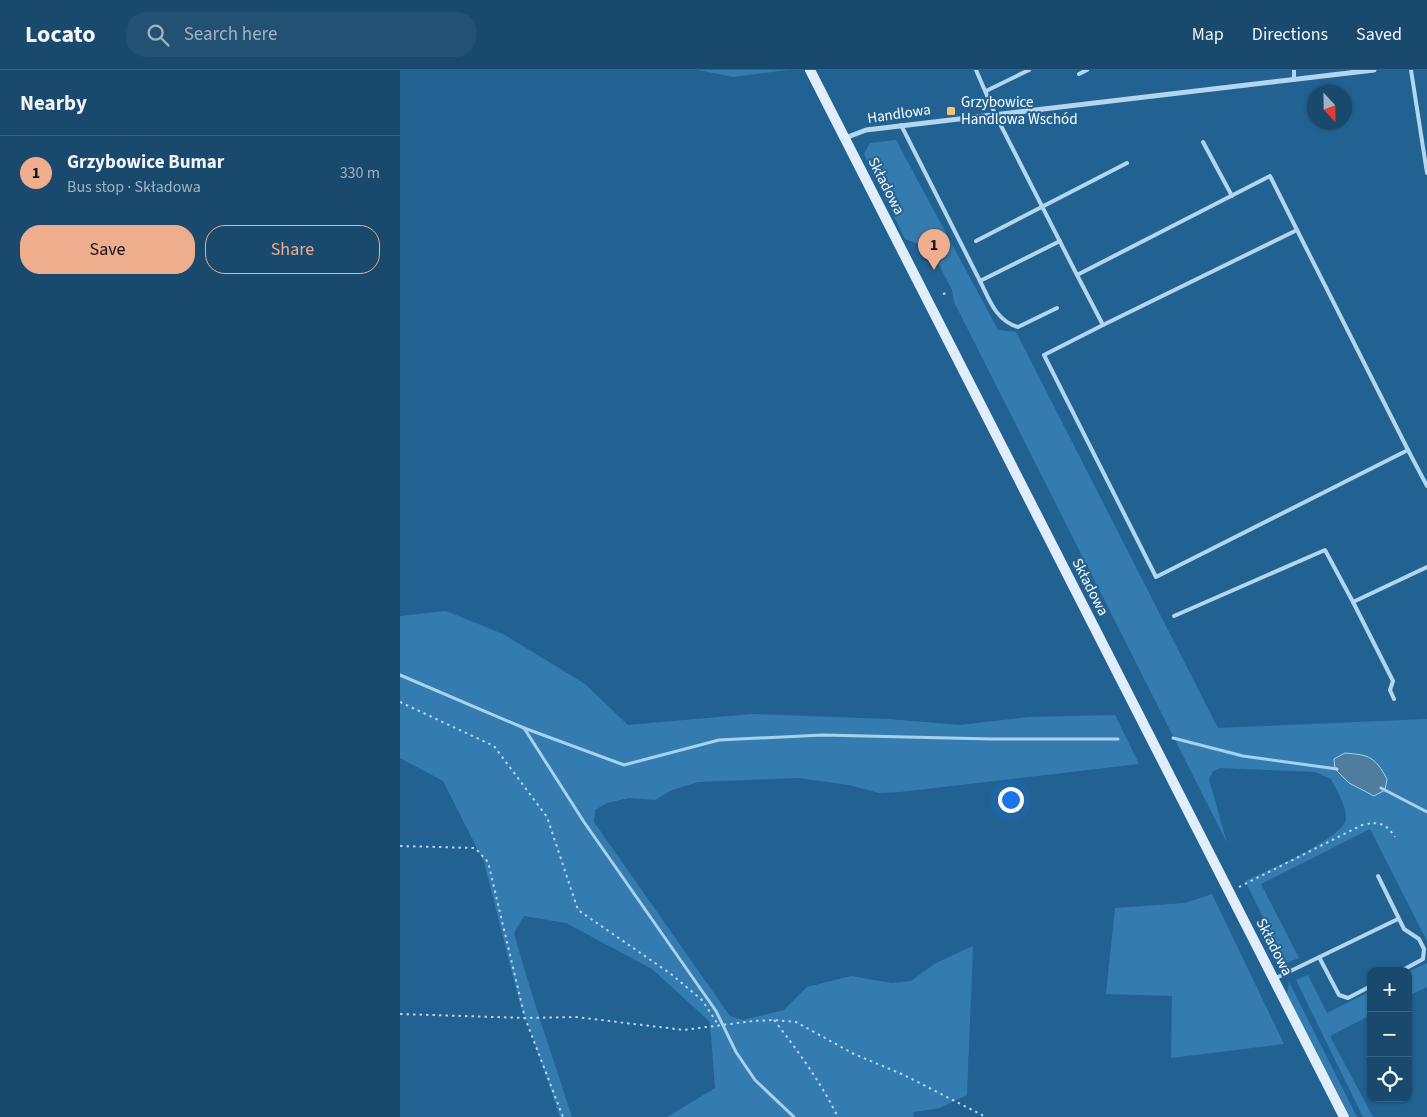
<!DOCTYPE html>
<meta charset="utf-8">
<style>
body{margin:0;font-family:"Source Sans 3",sans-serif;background:#225173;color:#f1f3f6}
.controls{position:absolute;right:15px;bottom:15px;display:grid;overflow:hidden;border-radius:10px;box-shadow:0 1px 4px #0004}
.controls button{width:45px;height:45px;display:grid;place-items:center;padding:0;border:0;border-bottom:1px solid #376281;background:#194a6e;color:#f1f3f6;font:25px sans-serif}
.compass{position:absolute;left:907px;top:15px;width:45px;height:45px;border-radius:50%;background:#194a6e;box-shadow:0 1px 4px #0004;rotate:158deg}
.you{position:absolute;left:610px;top:729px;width:18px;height:18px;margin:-12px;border:4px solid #fff;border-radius:50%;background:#1a73e8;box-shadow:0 0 0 8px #1a73e833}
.badge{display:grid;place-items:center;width:32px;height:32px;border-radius:50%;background:#eead8d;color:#111;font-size:16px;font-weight:700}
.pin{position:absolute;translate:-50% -41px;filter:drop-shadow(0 1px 2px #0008)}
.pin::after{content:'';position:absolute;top:26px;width:18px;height:15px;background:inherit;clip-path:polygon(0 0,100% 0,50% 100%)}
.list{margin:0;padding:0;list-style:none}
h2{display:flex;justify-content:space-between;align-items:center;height:65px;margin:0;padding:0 20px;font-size:21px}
h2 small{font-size:16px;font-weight:400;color:#9fb3c2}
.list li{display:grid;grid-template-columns:32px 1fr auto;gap:15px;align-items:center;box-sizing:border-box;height:75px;padding:0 20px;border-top:1px solid #376281}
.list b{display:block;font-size:19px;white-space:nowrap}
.list p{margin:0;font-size:16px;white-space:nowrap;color:#9fb3c2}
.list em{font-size:16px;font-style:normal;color:#9fb3c2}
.actions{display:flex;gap:10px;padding:15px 20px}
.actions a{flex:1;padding:11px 0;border:1px solid #eead8d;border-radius:20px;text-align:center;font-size:18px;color:#eead8d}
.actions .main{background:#eead8d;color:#111}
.icon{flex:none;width:28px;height:28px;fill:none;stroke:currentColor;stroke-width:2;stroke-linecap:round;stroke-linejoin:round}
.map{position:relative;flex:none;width:1027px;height:1047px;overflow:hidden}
header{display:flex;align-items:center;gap:30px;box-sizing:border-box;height:70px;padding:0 25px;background:#194a6e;border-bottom:1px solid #376281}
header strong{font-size:24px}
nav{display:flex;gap:28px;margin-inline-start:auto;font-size:18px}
.search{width:350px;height:45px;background:#225173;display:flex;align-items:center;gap:12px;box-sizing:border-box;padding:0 18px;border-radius:20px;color:#9fb3c2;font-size:19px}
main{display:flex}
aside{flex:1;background:#194a6e}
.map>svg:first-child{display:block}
</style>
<header>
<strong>Locato</strong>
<div class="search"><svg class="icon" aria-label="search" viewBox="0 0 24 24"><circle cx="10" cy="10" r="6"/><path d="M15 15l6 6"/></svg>Search here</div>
<nav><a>Map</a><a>Directions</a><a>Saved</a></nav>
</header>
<main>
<aside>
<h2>Nearby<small></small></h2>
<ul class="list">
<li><span class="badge">1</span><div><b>Grzybowice Bumar</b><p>Bus stop · Składowa</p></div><em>330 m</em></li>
</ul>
<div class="actions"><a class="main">Save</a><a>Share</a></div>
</aside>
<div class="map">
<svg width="1027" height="1047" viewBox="0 0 1027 1047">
<rect width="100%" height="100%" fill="#216292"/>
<!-- green -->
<g fill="#347cb0">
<path d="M298 0H388L333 7Z"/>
<path d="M496 70 598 260 616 262 818 658 1027 649V871L970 759 861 814 899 888 886 893 845 811C864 802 944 768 946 749 947 737 936 719 931 709L915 702 821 698 813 701 809 709 827 773 554 232 552 220 531 179 505 169 464 84 470 73Z"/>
<path d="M46 541 103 564 185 614 228 655 352 644 488 649 560 655 628 647 715 645 739 694 500 722 479 723 449 715 398 708 298 712 272 720 255 730 229 728 207 733 195 740 194 752 330 946 343 950 384 940 407 917 451 906 492 913 511 911 536 893 573 876 567 1025 540 1038 514 1042 513 1047H267L315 1018 310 952 252 899 166 853 124 846 114 863C131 925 152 985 172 1047H160L127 951 121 938 84 792 43 711 0 688V546Z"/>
<path d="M812 824 884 974 771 988 772 926 706 924 715 838 785 833Z"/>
<path d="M1027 893V917L1008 926V902Z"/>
<path d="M908 905 927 943 971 921V945L930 966 973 1047H963L896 910Z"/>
<path d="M889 912 957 1047H950L887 924Z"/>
</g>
<!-- water -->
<path fill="#507c9e" stroke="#a7d2ee" d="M945 683C970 685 975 687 987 709L985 720 974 726 949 713 935 699 934 689Z"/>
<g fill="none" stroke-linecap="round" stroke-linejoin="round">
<!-- stream -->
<g stroke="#a7d2ee" stroke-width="3">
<path d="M0 605 124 658 184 752 316 941 336 982 355 1010 394 1047"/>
<path d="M124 658 224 695 319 670 423 665 591 669H718"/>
<path d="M773 668 843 686 937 699"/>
<path d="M981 718 1027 742"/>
</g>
<!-- path -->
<g stroke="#b3d5ed" stroke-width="2" stroke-dasharray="2.5 4" stroke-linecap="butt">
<path d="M523 185 529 182"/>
<path d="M543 224 546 223"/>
<path d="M0 632 94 676 147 747 178 840 271 904 302 930 319 956"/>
<path d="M0 776 75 778 88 792 125 948 163 1047"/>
<path d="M839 817 962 755C978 751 986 753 995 767"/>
<path d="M0 944 125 948 176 947 284 960 353 951 374 950 396 952 454 984 504 1005 586 1047"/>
<path d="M374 950C398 981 420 1011 438 1047"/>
</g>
<!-- service -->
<g stroke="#b3d5ed" stroke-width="4">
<path d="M576 0 595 44 677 205 870 106 897 160 703 255 677 205"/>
<path d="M894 0V10"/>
<path d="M1011 0 1027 103"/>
<path d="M679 4 687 0"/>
<path d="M586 21 629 0"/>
<path d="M501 55 580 211 660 171"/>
<path d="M803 72 832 126"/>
<path d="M576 171 727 93"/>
<path d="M580 211C589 229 596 251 618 257L657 238"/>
<path d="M703 255 644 285 756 507 1008 380 897 160"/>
<path d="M1008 380 1027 416"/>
<path d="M774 546 925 480 953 532"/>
<path d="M994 629 990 620 993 611 953 532 1027 497"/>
<path d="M978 806 1004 859 1019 869 1024 879 1023 889 1001 901"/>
<path d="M919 887 939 925 948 928 971 916"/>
<path d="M874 909 998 849"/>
</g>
<!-- minor -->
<path stroke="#b3d5ed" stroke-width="5" d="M445 68 466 60 974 0"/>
<!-- secondary -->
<path stroke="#dfeefa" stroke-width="10" d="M410 0 944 1047"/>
</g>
<!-- markers -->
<rect fill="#fac174" stroke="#216292" stroke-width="2" x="546" y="36" width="10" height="10" rx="2.5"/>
<g text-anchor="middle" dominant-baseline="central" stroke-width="4" stroke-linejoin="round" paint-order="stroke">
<!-- poi labels -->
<g font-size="15" fill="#fff" stroke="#216292" text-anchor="start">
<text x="561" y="32">Grzybowice<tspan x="561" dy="17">Handlowa Wschód</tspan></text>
</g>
<!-- street labels -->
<g font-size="15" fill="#fff" stroke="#216292">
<text transform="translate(499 44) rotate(-8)">Handlowa</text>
<text transform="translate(486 116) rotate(63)">Składowa</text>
<text transform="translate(690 517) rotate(63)">Składowa</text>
<text transform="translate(874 877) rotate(63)">Składowa</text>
</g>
</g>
</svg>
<div class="controls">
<button>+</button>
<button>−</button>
<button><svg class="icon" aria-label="locate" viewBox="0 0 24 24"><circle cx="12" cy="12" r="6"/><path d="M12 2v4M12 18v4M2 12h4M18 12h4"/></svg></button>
</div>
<svg class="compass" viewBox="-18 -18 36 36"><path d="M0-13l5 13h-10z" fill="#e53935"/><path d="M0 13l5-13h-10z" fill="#9fb3c2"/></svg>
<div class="you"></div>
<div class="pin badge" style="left:534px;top:200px">1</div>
</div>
</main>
